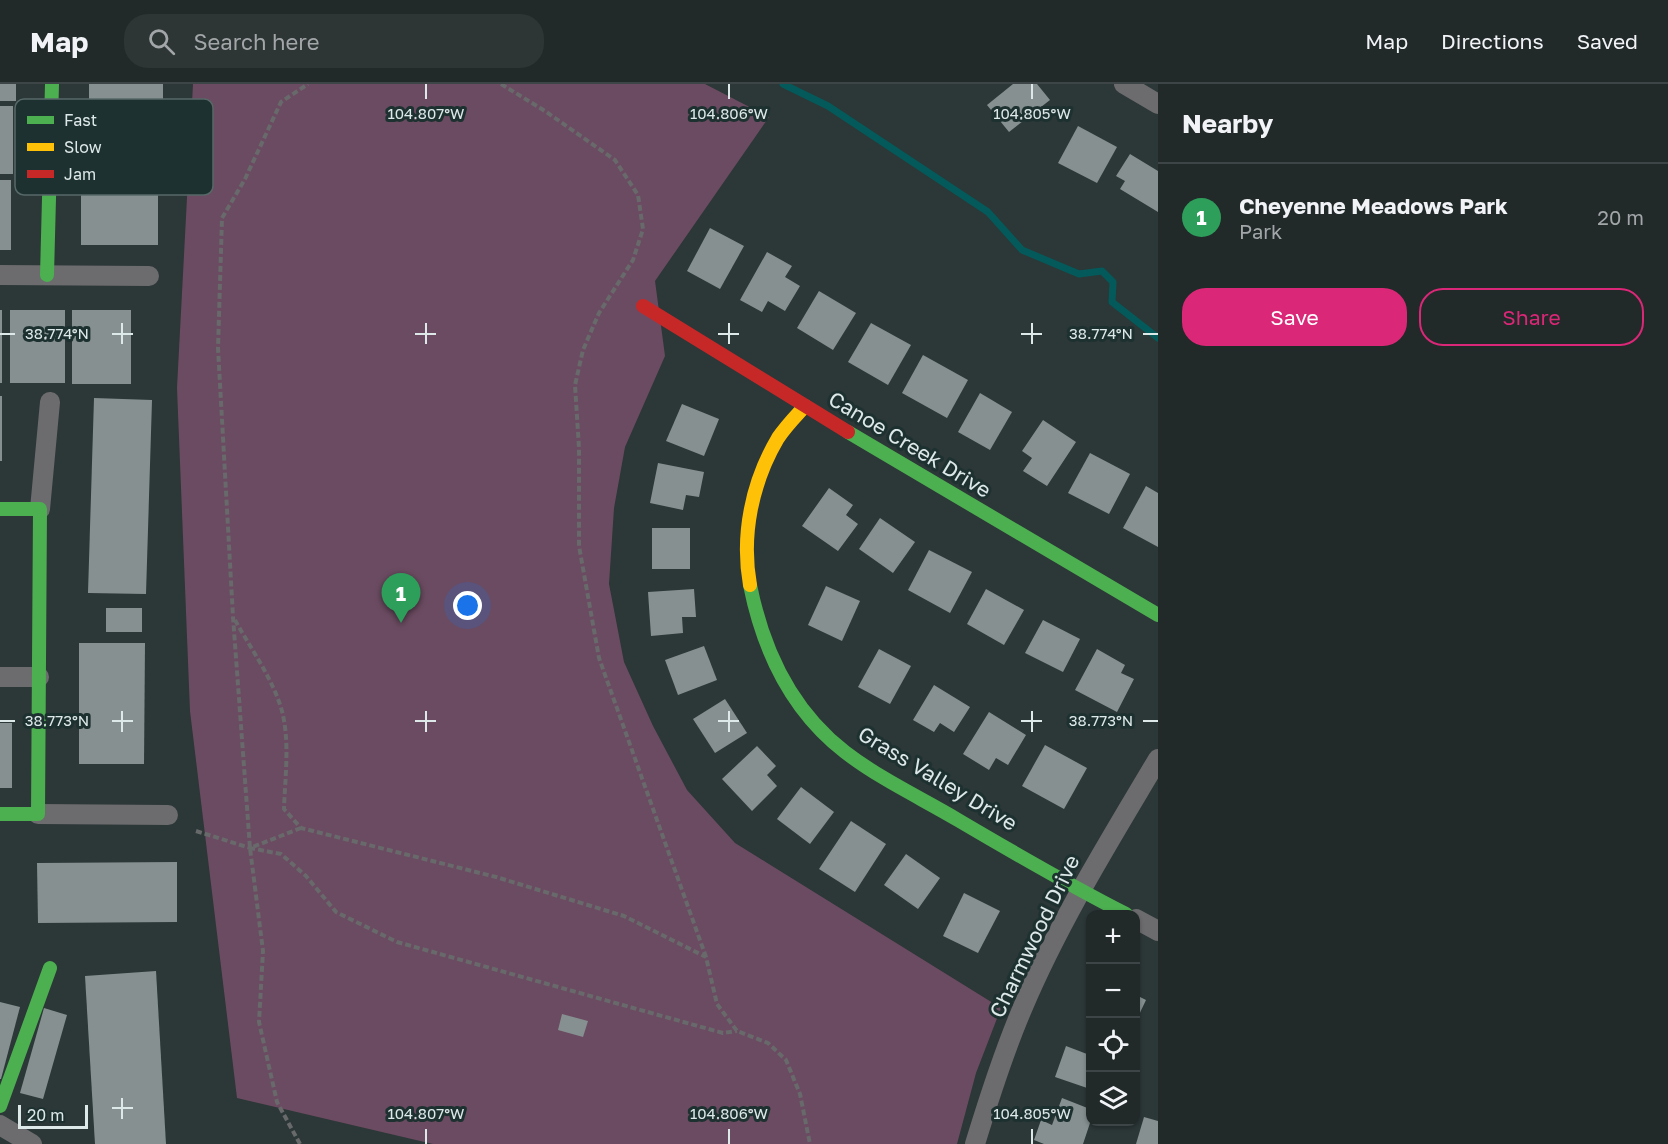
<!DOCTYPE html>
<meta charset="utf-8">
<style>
body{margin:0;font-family:"Golos Text",sans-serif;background:#2d3535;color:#f1f3f6}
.controls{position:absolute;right:18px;bottom:18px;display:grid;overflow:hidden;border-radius:12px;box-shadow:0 2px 4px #0004}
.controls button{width:54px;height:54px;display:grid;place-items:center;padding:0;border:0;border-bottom:2px solid #3e4546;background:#212929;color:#f1f3f6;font:30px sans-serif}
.scale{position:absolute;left:18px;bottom:15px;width:70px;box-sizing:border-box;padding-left:6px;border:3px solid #dde8e8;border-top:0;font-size:16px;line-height:21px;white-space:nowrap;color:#dde8e8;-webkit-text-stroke:4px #1e3131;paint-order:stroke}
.you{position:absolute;left:468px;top:522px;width:21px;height:21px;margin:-15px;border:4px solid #fff;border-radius:50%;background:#1a73e8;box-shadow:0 0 0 9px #1a73e833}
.badge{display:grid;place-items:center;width:39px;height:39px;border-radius:50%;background:#db2777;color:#fff;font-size:20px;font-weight:700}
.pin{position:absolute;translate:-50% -50px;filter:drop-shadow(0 2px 3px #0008)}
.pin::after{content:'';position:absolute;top:32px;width:21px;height:18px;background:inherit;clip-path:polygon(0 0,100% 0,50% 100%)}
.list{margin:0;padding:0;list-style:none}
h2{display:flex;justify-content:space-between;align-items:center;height:78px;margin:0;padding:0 24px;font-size:26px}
h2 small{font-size:20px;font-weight:400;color:#a2a6a8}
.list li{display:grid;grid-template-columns:39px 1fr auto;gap:18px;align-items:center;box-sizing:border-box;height:108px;padding:0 24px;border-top:2px solid #3e4546}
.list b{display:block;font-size:22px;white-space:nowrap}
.list p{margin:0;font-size:20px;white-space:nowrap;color:#a2a6a8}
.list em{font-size:20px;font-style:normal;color:#a2a6a8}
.actions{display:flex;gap:12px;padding:18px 24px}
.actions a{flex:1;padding:14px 0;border:2px solid #db2777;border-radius:24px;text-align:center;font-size:21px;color:#db2777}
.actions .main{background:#db2777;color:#fff}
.icon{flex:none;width:33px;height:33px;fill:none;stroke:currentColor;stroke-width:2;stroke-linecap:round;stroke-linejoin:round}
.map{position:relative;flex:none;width:1158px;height:1060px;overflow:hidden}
header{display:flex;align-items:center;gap:36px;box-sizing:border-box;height:84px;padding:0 30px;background:#212929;border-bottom:2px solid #3e4546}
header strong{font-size:28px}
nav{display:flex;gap:33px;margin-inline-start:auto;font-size:21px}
.search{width:420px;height:54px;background:#2d3535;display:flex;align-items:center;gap:15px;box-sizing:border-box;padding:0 21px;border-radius:24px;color:#a2a6a8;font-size:22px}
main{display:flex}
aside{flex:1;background:#212929}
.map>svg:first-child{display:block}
</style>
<header>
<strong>Map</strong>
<div class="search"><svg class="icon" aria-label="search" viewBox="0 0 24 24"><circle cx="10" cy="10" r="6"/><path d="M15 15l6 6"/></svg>Search here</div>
<nav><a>Map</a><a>Directions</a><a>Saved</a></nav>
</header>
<main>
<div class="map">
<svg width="1158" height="1060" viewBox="0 0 1158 1060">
<rect width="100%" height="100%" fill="#2c3737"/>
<!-- green -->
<path fill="#6b4b61" d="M193 0H705L769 33 655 197 665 272 625 363 614 424 609 500 624 578 653 642 687 706 735 759 1001 924 976 989 957 1060H433L237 1014 190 627 177 304Z"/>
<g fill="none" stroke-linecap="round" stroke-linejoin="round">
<!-- stream -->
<path stroke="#045a5a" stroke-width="7" d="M783 0 828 22 988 128 1022 166 1079 190 1102 187 1113 198 1112 218 1158 254"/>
</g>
<!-- building -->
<g fill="#869090">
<rect x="0" y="0" width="16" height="17"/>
<rect x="89" y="0" width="74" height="32"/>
<path d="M1013 0H1037L1050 16 1009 48 987 21Z"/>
<rect x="0" y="22" width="13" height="68"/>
<path d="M1078 42 1117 63 1097 99 1058 79Z"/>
<path d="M1130 70 1158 87V128L1120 105 1125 97 1116 92Z"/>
<rect x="0" y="96" width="11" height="70"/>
<rect x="81" y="102" width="77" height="59"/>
<path d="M710 144 744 162 720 205 687 187Z"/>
<path d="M767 168 792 182 785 193 800 202 785 227 768 217 762 228 740 216Z"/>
<path d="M819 207 856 229 833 266 797 244Z"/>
<rect x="0" y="226" width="2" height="73"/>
<rect x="10" y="226" width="55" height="73"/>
<rect x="72" y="226" width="59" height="74"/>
<path d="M871 239 911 261 888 301 848 278Z"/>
<path d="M923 271 968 296 947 334 902 309Z"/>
<path d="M980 309 1012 328 990 366 958 348Z"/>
<rect x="0" y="312" width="2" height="65"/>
<path d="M94 314 152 316 146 510 88 509Z"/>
<path d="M682 320 719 335 704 372 666 357Z"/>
<path d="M1043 336 1076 358 1047 402 1023 387 1032 374 1022 367Z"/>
<path d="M1090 369 1130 390 1109 430 1068 409Z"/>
<path d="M658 379 704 388 699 413 686 411 683 426 650 419Z"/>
<path d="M1146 402 1158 409V463L1123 444Z"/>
<path d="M829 404 853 421 846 431 858 440 838 467 802 442Z"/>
<path d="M880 434 915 458 893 489 859 465Z"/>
<rect x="652" y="444" width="38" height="41"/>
<path d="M929 466 972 488 950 529 908 506Z"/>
<path d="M826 502 860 517 842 557 808 541Z"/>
<path d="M694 505 696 533H682L683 549 651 552 648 508Z"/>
<path d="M986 505 1024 526 1004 561 967 540Z"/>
<rect x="106" y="524" width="36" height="24"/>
<path d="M1043 536 1080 555 1063 588 1025 569Z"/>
<path d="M79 559H145L144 680H79Z"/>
<path d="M704 562 717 596 678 611 665 576Z"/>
<path d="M879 565 911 582 890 620 858 603Z"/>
<path d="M1097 565 1125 581 1121 589 1134 595 1117 628 1075 606Z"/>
<path d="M934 601 970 623 954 648 940 639 934 648 913 636Z"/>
<path d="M725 615 747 649 715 669 693 635Z"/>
<path d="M989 628 1026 651 1008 681 996 674 989 686 963 670Z"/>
<rect x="0" y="639" width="12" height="65"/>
<path d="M1045 661 1087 684 1064 725 1022 702Z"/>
<path d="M757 662 776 682 767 691 777 702 752 727 722 695Z"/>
<path d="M801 703 834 728 810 760 777 735Z"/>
<path d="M851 737 886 760 855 808 819 785Z"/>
<path d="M906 770 940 794 918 825 884 801Z"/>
<path d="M177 778V838L38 839 37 779Z"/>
<path d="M964 809 1000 827 978 869 943 852Z"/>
<path d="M156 887 166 1060H95L85 892Z"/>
<path d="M1136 911 1146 916 1136 937Z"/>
<path d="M0 918 20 923 1 995H0Z"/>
<path d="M44 924 67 931 43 1015 20 1009Z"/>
<path d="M562 930 588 937 583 953 558 946Z"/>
<path d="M1066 962 1087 970 1090 963V1005L1055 993Z"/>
<path d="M1062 1014 1090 1025V1039L1083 1060H1044L1034 1056 1041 1036 1052 1041Z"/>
<path d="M1144 1033 1158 1037V1060H1136Z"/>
</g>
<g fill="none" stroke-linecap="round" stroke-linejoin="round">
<!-- path -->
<g stroke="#68696a" stroke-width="4" stroke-dasharray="6 3" stroke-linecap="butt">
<path d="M501 0 545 27 615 76 638 111 643 145 633 176 599 229 583 266 575 301 579 364V462L599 574 706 873 717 920 737 947 768 959 786 976 800 1010 810 1060"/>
<path d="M235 536C251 565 273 595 282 627 290 658 285 694 284 725L301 744 496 793 624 832 706 873"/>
<path d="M301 744 250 764 281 770 306 792 336 828 397 858 723 949 737 947"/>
<path d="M196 747 250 764"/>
<path d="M300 1060 277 1018 259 938 263 867 250 764 233 533 218 264 222 134 245 95 281 18 308 0"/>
</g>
<!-- street -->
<g stroke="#6c6b6d" stroke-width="20">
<path d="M1124 0 1158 20"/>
<path d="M0 191 149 192"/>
<path d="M40 425 50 318"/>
<path d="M0 593H39"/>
<path d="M38 730 168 731"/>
<path d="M1136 835 1158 847"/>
<path d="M0 1041 32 1060"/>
<path d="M975 1060C989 1014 1004 967 1023 923 1060 836 1110 756 1158 675"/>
</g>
<!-- fast -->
<g stroke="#4caf50" stroke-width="14">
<path d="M47 191 52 0"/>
<path d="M848 348 1158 531"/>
<path d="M0 425H40L38 730H0"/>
<path d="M750 501C763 566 792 627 845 668 880 695 921 714 958 736 1014 769 1069 801 1126 830"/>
<path d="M0 1022 50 884"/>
</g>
<!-- slow -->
<path stroke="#ffc107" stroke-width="14" d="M750 501C741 451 752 398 778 354 786 342 796 332 805 322"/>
<!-- jam -->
<path stroke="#c62828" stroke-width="14" d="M643 222 848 348"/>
</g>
<!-- ticks -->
<path fill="none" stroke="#dde8e8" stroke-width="2" d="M426 0V15M729 0V15M1032 0V15M122 239V260M426 239V260M729 239V260M1032 239V260M0 250H15M112 250H133M415 250H436M718 250H739M1021 250H1042M1143 250H1158M122 627V648M426 627V648M729 627V648M1032 627V648M0 637H15M112 637H133M415 637H436M718 637H739M1021 637H1042M1143 637H1158M122 1014V1035M112 1024H133M426 1045V1060M729 1045V1060M1032 1045V1060"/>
<g text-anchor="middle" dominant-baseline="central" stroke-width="6" stroke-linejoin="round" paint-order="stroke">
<!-- street labels -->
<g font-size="21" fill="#dde8e8" stroke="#1e3131">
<text transform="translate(910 360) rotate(31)">Canoe Creek Drive</text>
<text transform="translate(938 694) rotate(31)">Grass Valley Drive</text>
<text transform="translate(1034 852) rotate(-64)">Charmwood Drive</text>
</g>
</g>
<!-- legend -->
<rect x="15" y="15" width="198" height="96" rx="9" fill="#1e3131" stroke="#576868" stroke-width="1.5"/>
<rect x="27" y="32" width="27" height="8" fill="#4caf50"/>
<rect x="27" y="59" width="27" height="8" fill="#ffc107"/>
<rect x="27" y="86" width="27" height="8" fill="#c62828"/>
<g font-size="16" fill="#dde8e8">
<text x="64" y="42">Fast</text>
<text x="64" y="69">Slow</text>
<text x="64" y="96">Jam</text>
</g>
<g font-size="15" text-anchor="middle" fill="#dde8e8" stroke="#1e3131" stroke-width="6" stroke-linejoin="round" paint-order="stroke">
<text x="426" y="35">104.807°W</text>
<text x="729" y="35">104.806°W</text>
<text x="1032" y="35">104.805°W</text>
<text x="57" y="255">38.774°N</text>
<text x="1101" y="255">38.774°N</text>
<text x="57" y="642">38.773°N</text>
<text x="1101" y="642">38.773°N</text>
<text x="426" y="1035">104.807°W</text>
<text x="729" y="1035">104.806°W</text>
<text x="1032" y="1035">104.805°W</text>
</g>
</svg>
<div class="controls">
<button>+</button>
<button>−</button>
<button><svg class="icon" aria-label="locate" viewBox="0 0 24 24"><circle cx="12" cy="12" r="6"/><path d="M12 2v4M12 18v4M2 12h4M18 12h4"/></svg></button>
<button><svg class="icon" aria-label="layers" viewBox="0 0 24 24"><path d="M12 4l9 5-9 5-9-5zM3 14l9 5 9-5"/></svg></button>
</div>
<div class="scale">20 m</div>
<div class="you"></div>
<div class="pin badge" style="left:401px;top:539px;background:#2e9e5b">1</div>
</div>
<aside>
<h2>Nearby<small></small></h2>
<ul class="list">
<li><span class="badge" style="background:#2e9e5b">1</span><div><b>Cheyenne Meadows Park</b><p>Park</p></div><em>20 m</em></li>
</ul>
<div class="actions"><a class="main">Save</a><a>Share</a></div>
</aside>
</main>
